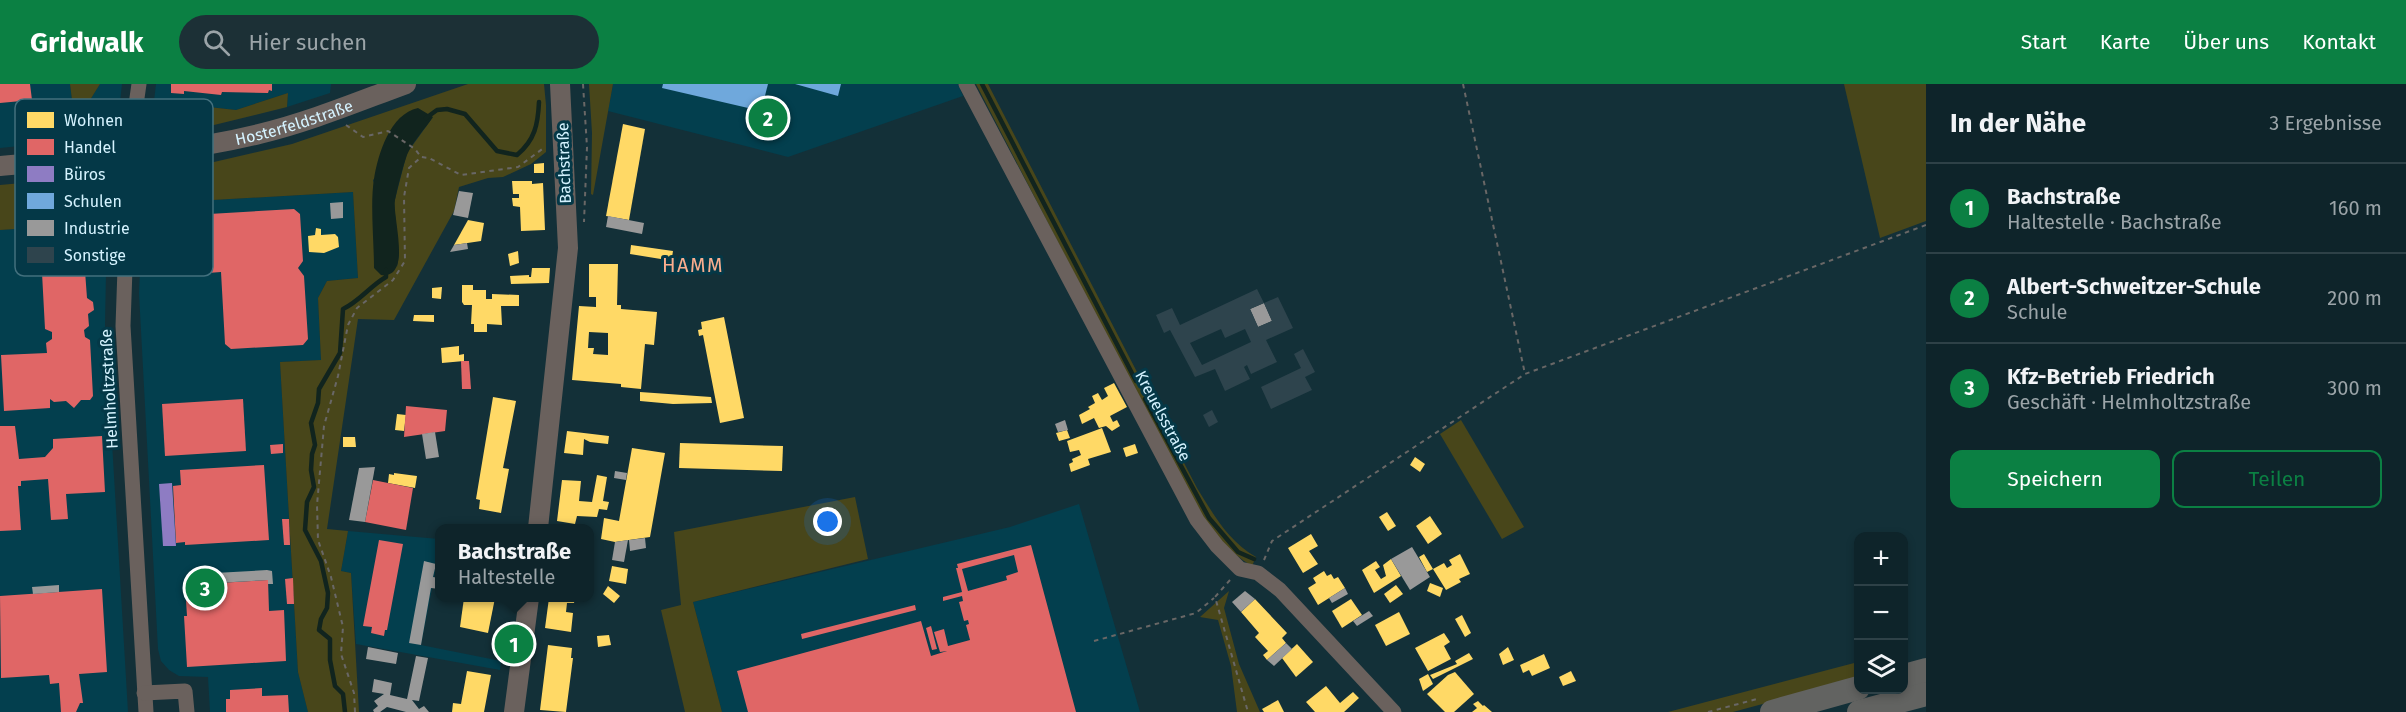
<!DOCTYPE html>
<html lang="de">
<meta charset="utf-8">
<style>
body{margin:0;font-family:"Fira Sans",sans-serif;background:#1c3036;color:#f1f3f6}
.controls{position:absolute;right:18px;bottom:18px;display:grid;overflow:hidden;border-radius:12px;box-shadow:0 3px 9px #0003}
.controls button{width:54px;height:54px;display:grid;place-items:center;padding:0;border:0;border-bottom:2px solid #2e4147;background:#0e242a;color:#f1f3f6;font:30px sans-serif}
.you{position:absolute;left:828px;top:438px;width:21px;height:21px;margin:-15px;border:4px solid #fff;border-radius:50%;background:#1a73e8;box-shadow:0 0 0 9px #1a73e833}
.badge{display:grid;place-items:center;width:39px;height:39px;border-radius:50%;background:#0b8043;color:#fff;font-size:20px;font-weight:700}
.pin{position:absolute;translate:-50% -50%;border:3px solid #fff;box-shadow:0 2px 6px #0006}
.popup{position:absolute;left:435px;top:440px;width:159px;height:78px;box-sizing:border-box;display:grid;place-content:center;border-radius:12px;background:#0e242a;filter:drop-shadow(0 2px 4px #0005);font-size:20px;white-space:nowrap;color:#9ba4a8}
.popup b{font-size:22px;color:#f1f3f6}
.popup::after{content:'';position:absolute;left:50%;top:100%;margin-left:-12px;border:12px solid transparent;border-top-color:#0e242a}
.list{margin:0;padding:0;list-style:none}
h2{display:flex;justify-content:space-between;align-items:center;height:78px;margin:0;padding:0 24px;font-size:26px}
h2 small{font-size:20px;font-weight:400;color:#9ba4a8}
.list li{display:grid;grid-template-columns:39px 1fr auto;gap:18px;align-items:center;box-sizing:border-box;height:90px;padding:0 24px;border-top:2px solid #2e4147}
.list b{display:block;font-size:22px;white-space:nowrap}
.list p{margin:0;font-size:20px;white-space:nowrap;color:#9ba4a8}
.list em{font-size:20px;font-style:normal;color:#9ba4a8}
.actions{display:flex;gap:12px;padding:18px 24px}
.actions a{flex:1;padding:14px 0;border:2px solid #0b8043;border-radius:12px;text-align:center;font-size:21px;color:#0b8043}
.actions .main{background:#0b8043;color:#fff}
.icon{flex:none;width:33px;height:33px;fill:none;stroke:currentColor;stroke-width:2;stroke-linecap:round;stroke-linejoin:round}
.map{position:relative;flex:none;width:1926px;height:628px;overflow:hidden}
header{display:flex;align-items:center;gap:36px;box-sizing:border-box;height:84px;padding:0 30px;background:#0b8043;color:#fff}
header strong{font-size:28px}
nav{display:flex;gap:33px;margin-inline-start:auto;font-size:21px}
.search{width:420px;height:54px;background:#1c3036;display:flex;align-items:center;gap:15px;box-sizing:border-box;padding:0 21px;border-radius:33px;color:#9ba4a8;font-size:22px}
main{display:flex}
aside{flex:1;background:#0e242a}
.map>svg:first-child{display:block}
</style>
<header>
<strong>Gridwalk</strong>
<div class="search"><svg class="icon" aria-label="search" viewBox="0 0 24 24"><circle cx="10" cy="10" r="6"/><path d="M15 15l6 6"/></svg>Hier suchen</div>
<nav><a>Start</a><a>Karte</a><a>Über uns</a><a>Kontakt</a></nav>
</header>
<main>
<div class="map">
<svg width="1926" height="628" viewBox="0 0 1926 628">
<rect width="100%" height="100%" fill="#133038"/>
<!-- built -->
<g fill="#033f4e">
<path d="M0 0H70L72 16H90L100 0H122L117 46 110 53 0 64Z"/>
<path d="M156 0H331L330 9 287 23 288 9 236 26 154 17Z"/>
<path d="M613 0H958L963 12 788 73 608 27Z"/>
<path d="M353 108 358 194 327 197 318 214 321 276 280 278 298 588 308 628H210L208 593 179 592 169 586 161 577 158 565 139 209 143 120Z"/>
<path d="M107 139 105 240 128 628H0V146Z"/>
<path d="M1079 420 1140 628H722L693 518 1010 443Z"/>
<path d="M348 447 439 455V469L421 561 501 577 500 586 356 560 351 489 341 487Z"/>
</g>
<!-- green -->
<g fill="#48461a" fill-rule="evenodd">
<path d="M70 0H100L90 16H72Z"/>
<path d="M468 0H544L546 21V68L531 80 503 93 488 94 459 103 454 127 394 236 358 235 327 445 348 447 341 487 351 489 359 628H308L298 588 280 278 321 276 318 214 327 197 358 194 353 108 143 120 145 104 150 91 164 85 201 81 292 60ZM433 33 407 69 394 119 399 171 397 183 373 96Z"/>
<path d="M589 0H613L593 111 591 110 592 49Z"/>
<path d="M976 0H988L1197 404C1214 431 1228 457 1256 473L1252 482C1223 465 1205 437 1188 409Z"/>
<path d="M1844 0H1926V137L1880 154Z"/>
<path d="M288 9 287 23 214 41 160 48 154 46 152 40 154 17 236 26Z"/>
<path d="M87 93 97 94 108 105 107 139 0 146V101Z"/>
<path d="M1461 336 1524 443 1502 455 1440 350Z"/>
<path d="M855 413 868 475 693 518 722 628H685L661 526 681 521 674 448Z"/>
<path d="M1229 507 1224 524 1239 580 1260 628H1237L1231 582 1218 536 1200 533Z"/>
<path d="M1858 578V594L1733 628H1668Z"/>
</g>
<!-- water -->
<path fill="#11241e" d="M418 24 433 33C425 45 412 58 407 71 402 85 398 101 395 116 392 133 413 195 381 191L374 184C374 158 370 119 374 95 378 70 390 30 418 24Z"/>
<!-- homes -->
<g fill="#ffd966" fill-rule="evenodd">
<path d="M623 40 645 45 629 136 606 132Z"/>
<path d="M544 79V89H534V80Z"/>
<path d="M512 97H532V100L543 99 545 146 521 147 520 123 513 122 512 114H519V110H513Z"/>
<path d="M468 136 484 139 481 157 454 161Z"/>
<path d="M316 144 321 145V151L335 150 338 153 339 163 324 169 309 168 308 152 315 151Z"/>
<path d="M631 161 673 167 670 186 666 185 667 176 630 170Z"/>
<path d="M518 167 519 179 510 182 508 170Z"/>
<path d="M589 180H618L617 221H621V225L657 228 654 261 645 260 641 305 621 303V300L572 296 579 222 596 223V213H589ZM589 248 608 249V271L593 270 594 264H588Z"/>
<path d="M532 184H550L549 199 511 200 510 192 529 191V193H531Z"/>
<path d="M462 201H473V206H486V215H492V210L519 211V222H501L502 241 487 240V248H474V240H471L472 221H464L462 218Z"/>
<path d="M442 203 441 215 432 214V204Z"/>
<path d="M414 231H434V238L413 237Z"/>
<path d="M724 233 744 334 720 339 703 251 699 252 698 246 702 245 701 238Z"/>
<path d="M459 262V271L464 270V277L442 279 441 264Z"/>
<path d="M1114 299 1127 323 1110 332 1113 338 1117 336 1120 342 1112 347 1106 342 1099 344 1094 334 1082 340 1079 331 1090 325 1088 323 1095 319 1092 312 1098 309 1102 316 1108 312 1104 304Z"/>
<path d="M640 308 711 313 712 319 673 320 640 317Z"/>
<path d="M493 313 516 317 503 384 509 385 501 429 479 425 480 416 476 415Z"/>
<path d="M397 330 406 331 404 347 395 346Z"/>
<path d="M1102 344 1111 368 1088 375 1090 381 1071 388 1069 380 1073 378 1072 375 1081 371 1079 366 1070 368 1067 357Z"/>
<path d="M1067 346 1070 354 1059 357 1056 349Z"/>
<path d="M567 347 609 352 608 360 590 358 584 355 583 371 564 369Z"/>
<path d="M343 353H355L356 363H343Z"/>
<path d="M680 359 783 362 782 387 679 384Z"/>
<path d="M1135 360 1138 369 1126 373 1123 364Z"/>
<path d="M632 364 665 369 650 453 615 458 601 455 604 434 619 437Z"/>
<path d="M1415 373 1425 380 1420 388 1410 381Z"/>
<path d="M394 389 417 392 415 404 388 399 389 390 394 391Z"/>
<path d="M597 391 607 393 603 417 609 418 607 426 599 425 597 433 577 432 575 440 557 437 562 396 581 397 579 417 592 418Z"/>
<path d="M1387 428 1396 442 1388 447 1379 433Z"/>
<path d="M1430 432 1442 450 1428 460 1416 442Z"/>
<path d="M1311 450 1318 462 1309 467 1318 480 1303 489 1288 464Z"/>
<path d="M1424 470 1433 485 1444 479 1447 484 1452 481 1449 476 1460 470 1470 490 1459 495 1461 498 1446 506 1433 485 1427 488 1419 473Z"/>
<path d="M1391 475 1401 492 1374 509 1362 486 1376 477 1380 483 1375 486 1381 495 1386 492 1383 481Z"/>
<path d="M612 482 628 485 626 500 609 497Z"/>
<path d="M1324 487 1327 492 1331 490 1334 495 1338 493 1345 504 1318 521 1308 504 1316 499 1313 494Z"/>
<path d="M1430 499 1443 504 1440 513 1427 507Z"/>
<path d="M1396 501 1403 510 1390 519 1384 510Z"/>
<path d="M608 502 620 512 614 519 603 510Z"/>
<path d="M464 514H495L488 549 460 543Z"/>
<path d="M549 514H575L574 519H567L566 528 573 529 571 548 545 544Z"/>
<path d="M1255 515 1287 549 1282 554 1286 559 1267 576 1263 571 1268 567 1255 553 1259 549 1241 528Z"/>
<path d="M1351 515 1362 531 1342 544 1332 527Z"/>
<path d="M1399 528 1410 550 1386 562 1375 541Z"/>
<path d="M1462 531 1471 549 1465 553 1455 535Z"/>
<path d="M1444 549 1450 558 1444 562 1451 575 1428 587 1415 564Z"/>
<path d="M609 551 611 561 598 563 597 552Z"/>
<path d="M1297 560 1313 578 1296 593 1282 574Z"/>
<path d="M548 561 572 564 571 574H573L566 628 540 626Z"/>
<path d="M1508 563 1514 576 1503 581 1499 570Z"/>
<path d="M1469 569 1473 575 1433 595 1430 591 1457 580 1455 577Z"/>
<path d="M1544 570 1550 584 1532 592 1529 586 1523 589 1520 581Z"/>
<path d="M467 587 491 591 484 628H452L453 619 461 620Z"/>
<path d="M1571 587 1576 597 1563 602 1559 593Z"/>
<path d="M1455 588 1474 610 1454 628H1445L1427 610 1448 591Z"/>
<path d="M1428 590 1433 600 1423 607 1419 595Z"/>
<path d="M1326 602 1340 619 1353 608 1359 614 1344 628H1315L1306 618Z"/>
<path d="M1278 616 1284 628H1264L1262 625Z"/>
<path d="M1478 617 1483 622 1484 621 1492 628H1472L1477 624 1473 620Z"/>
</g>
<!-- shops -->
<g fill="#e06666" fill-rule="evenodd">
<path d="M0 0H30L32 16 0 19Z"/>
<path d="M171 0H272V7L269 6 268 9 222 8 221 11 184 7V10L171 9Z"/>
<path d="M294 125 300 130 303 177 298 184 304 192 308 255 303 261 231 265 225 260 221 188 168 192 162 186 161 180 167 174H172V170L166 171 155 160 154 139 164 127 186 126 192 131Z"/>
<path d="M65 177 72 184 81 183 85 187 87 214 93 218 94 226 88 230 89 242 84 246 85 253 90 256 93 312 90 316H81L74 324 66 317 54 318 50 315V324L4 327 1 271 47 269 46 259 52 255V248L45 245 42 189 45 185 58 184Z"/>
<path d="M461 277H469L471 305H462Z"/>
<path d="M243 315 246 367 165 372 162 320Z"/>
<path d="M406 322 447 326 445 347 404 353Z"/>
<path d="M0 342H15L19 375 45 373 53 364V355L102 352 105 408 66 410 68 435 51 436 48 395 21 397V402H18L21 446 0 447Z"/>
<path d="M283 360V369L271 370 270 361Z"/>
<path d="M264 381 269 456 185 461V458L176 459 173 402 181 401 180 386Z"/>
<path d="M373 396 413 404 406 446 365 438Z"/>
<path d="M282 435H289L290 461H284Z"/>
<path d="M379 456 403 460 387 546H385L384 552 371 549 372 543 363 542Z"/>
<path d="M1031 461 1076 628H748L737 587 921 537 931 572 947 567 940 568 934 548 944 545 948 562 970 556 966 541 969 540 968 536 964 537 959 518 963 517 962 512 943 517V513L962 508 956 484H958L957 480ZM1014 471 1018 488 1006 492 1007 496 968 507 962 485Z"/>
<path d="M293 494 294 520H287L285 495Z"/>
<path d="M268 496 269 527 284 526 286 577 187 583 184 532H187L185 501Z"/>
<path d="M102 505 107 588 79 590 83 619H80L76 628H61L59 599 50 600 49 591 1 594 0 512Z"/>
<path d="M915 521 916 526 802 555 801 550Z"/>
<path d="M931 542 937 565 932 566 926 544Z"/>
<path d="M262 604V612L288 611 289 628H226V615H230V606Z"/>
</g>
<!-- offices -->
<path fill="#8e7cc3" d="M172 399 176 462H163L159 400Z"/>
<!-- schools -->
<g fill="#6fa8dc">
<path d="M663 0H768L761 27 662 4Z"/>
<path d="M795 0H841L838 12Z"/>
</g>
<!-- industry -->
<g fill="#999">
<path d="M459 107 473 109 468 134 453 131Z"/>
<path d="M343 118V134L331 135 330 119Z"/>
<path d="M608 132 644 139 642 150 606 143Z"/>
<path d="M467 159 468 165 450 168 454 161Z"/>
<path d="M1264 219 1272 237 1258 243 1250 225Z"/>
<path d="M1065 336 1068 346 1058 348 1055 340Z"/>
<path d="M435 348 439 373 426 375 422 350Z"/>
<path d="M375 383 365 438 349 436 359 384Z"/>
<path d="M615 387 627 389 626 396 614 394Z"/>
<path d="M645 454 646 464 630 467 629 456Z"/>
<path d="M628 456 624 478 612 476 615 458Z"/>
<path d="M1412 463 1430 493 1410 506 1391 475Z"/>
<path d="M424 477 436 480 433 493 439 494V505L431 504 421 561 409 559Z"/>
<path d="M267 486 272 487 273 500H268V496L216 499 215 489Z"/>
<path d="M59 501V508L33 510 32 503Z"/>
<path d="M1345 504 1348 510 1332 519 1329 514Z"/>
<path d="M1245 507 1255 515 1241 528 1232 518Z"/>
<path d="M1369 527 1373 532 1357 542 1353 537Z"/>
<path d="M1286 559 1292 565 1274 582 1267 576Z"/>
<path d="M368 563 398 569 396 580 366 575Z"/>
<path d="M416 572 428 574 419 617 412 616 419 625 424 622 429 628H406L387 623 380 628H374L373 626 378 622 374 617 384 610 372 608 374 595 392 599 390 611 407 615Z"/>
</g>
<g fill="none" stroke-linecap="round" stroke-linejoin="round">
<!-- stream -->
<g stroke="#11241e" stroke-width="4.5">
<path d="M982 0 1136 297"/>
<path d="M426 34 437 26 447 25 465 30 497 67 517 71C535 56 538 40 539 18"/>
<path d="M1145 315 1209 434 1238 468 1254 475"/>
<path d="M345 628 343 610 335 602 330 576V555L319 546 321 535 327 524 328 509 321 477 305 446 307 418 314 403 311 386 312 370 315 361 311 339 318 319 319 305 340 269 343 225C360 217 370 202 386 193V186"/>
</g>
</g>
<!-- building -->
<g fill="#2e444d" fill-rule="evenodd">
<path d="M1257 205 1264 219 1250 225 1258 243 1272 237 1264 219 1278 213 1293 244 1266 256 1277 278 1251 290 1247 281 1244 283 1250 295 1225 307 1215 285 1195 293 1170 246 1164 249 1156 231 1172 224 1180 241ZM1221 245 1225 254 1245 245 1251 258 1202 281 1190 259Z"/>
<path d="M1303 265 1315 288 1305 293 1312 306 1271 325 1261 303 1301 284 1294 270Z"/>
<path d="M1212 326 1218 338 1209 343 1203 331Z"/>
</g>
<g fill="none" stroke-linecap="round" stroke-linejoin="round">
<!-- path -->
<g stroke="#696766" stroke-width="2" stroke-dasharray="4.5 4.5" stroke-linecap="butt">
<path d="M583 0 587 63 584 138"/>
<path d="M1463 0 1525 290"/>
<path d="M346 41 363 53 388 47 415 65 421 73"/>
<path d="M1264 476 1272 457 1525 290 1926 141"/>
<path d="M1230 496 1215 513 1248 628"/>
<path d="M1094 557 1196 529 1214 514"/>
<path d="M355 628 354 609 341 570 343 543 331 493 318 456 317 421 324 342 338 292 348 241 357 224 393 196 405 177 404 113 409 84 421 73 429 74 461 91 518 83 545 63"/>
<path d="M1708 628 1757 615"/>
</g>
<!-- minor -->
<g stroke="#6a615d" stroke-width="15">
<path d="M139 0 129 70 123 242 146 628"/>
<path d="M966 0 1197 436 1217 462 1240 485 1258 489 1280 506 1394 628"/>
<path d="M144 609 185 607 187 628"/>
</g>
<!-- tertiary -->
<g stroke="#6a615d" stroke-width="20">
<path id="s1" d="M0 82C86 74 174 71 259 50 309 38 357 18 406 0"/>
<path d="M538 444 568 164 560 0"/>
<path d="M514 628 529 514"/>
</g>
<!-- primary -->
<g stroke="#626361" stroke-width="24">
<path d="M1904 592 1926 586"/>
<path d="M1772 628 1858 604"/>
<path d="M1859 628 1926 610"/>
</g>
</g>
<g text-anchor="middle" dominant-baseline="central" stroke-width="6" stroke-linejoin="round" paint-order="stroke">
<!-- street labels -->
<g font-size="16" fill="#d5f3ff" stroke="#043847">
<text stroke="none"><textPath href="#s1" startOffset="298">Hosterfeldstraße</textPath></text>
<text transform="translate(564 79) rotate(-92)">Bachstraße</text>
<text transform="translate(109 305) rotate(-93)">Helmholtzstraße</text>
<text transform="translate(1163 332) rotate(62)">Kreuelsstraße</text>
</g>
<!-- quarter labels -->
<g font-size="20" letter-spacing="1.5" fill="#faad8e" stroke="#043847">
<text x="693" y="181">HAMM</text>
</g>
</g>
<!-- legend -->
<rect x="15" y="15" width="198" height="177" rx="9" fill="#043847" stroke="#43707e" stroke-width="1.5"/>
<rect x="27" y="28" width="27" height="16" fill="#ffd966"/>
<rect x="27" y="55" width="27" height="16" fill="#e06666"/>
<rect x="27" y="82" width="27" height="16" fill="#8e7cc3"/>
<rect x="27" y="109" width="27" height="16" fill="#6fa8dc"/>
<rect x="27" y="136" width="27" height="16" fill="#999"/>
<rect x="27" y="163" width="27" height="16" fill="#2e444d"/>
<g font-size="16" fill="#d5f3ff">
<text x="64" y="42">Wohnen</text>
<text x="64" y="69">Handel</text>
<text x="64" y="96">Büros</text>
<text x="64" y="123">Schulen</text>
<text x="64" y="150">Industrie</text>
<text x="64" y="177">Sonstige</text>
</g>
</svg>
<div class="controls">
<button>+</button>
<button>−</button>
<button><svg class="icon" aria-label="layers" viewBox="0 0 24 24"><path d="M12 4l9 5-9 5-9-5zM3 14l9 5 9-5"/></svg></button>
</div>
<div class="you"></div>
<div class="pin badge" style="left:514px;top:560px">1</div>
<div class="popup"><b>Bachstraße</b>Haltestelle</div>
<div class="pin badge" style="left:768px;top:34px">2</div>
<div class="pin badge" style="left:205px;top:504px">3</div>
</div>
<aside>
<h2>In der Nähe<small>3 Ergebnisse</small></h2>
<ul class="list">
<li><span class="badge">1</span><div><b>Bachstraße</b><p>Haltestelle · Bachstraße</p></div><em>160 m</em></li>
<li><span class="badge">2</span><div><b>Albert-Schweitzer-Schule</b><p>Schule</p></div><em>200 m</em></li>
<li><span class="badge">3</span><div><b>Kfz-Betrieb Friedrich</b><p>Geschäft · Helmholtzstraße</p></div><em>300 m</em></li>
</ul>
<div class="actions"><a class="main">Speichern</a><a>Teilen</a></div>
</aside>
</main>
